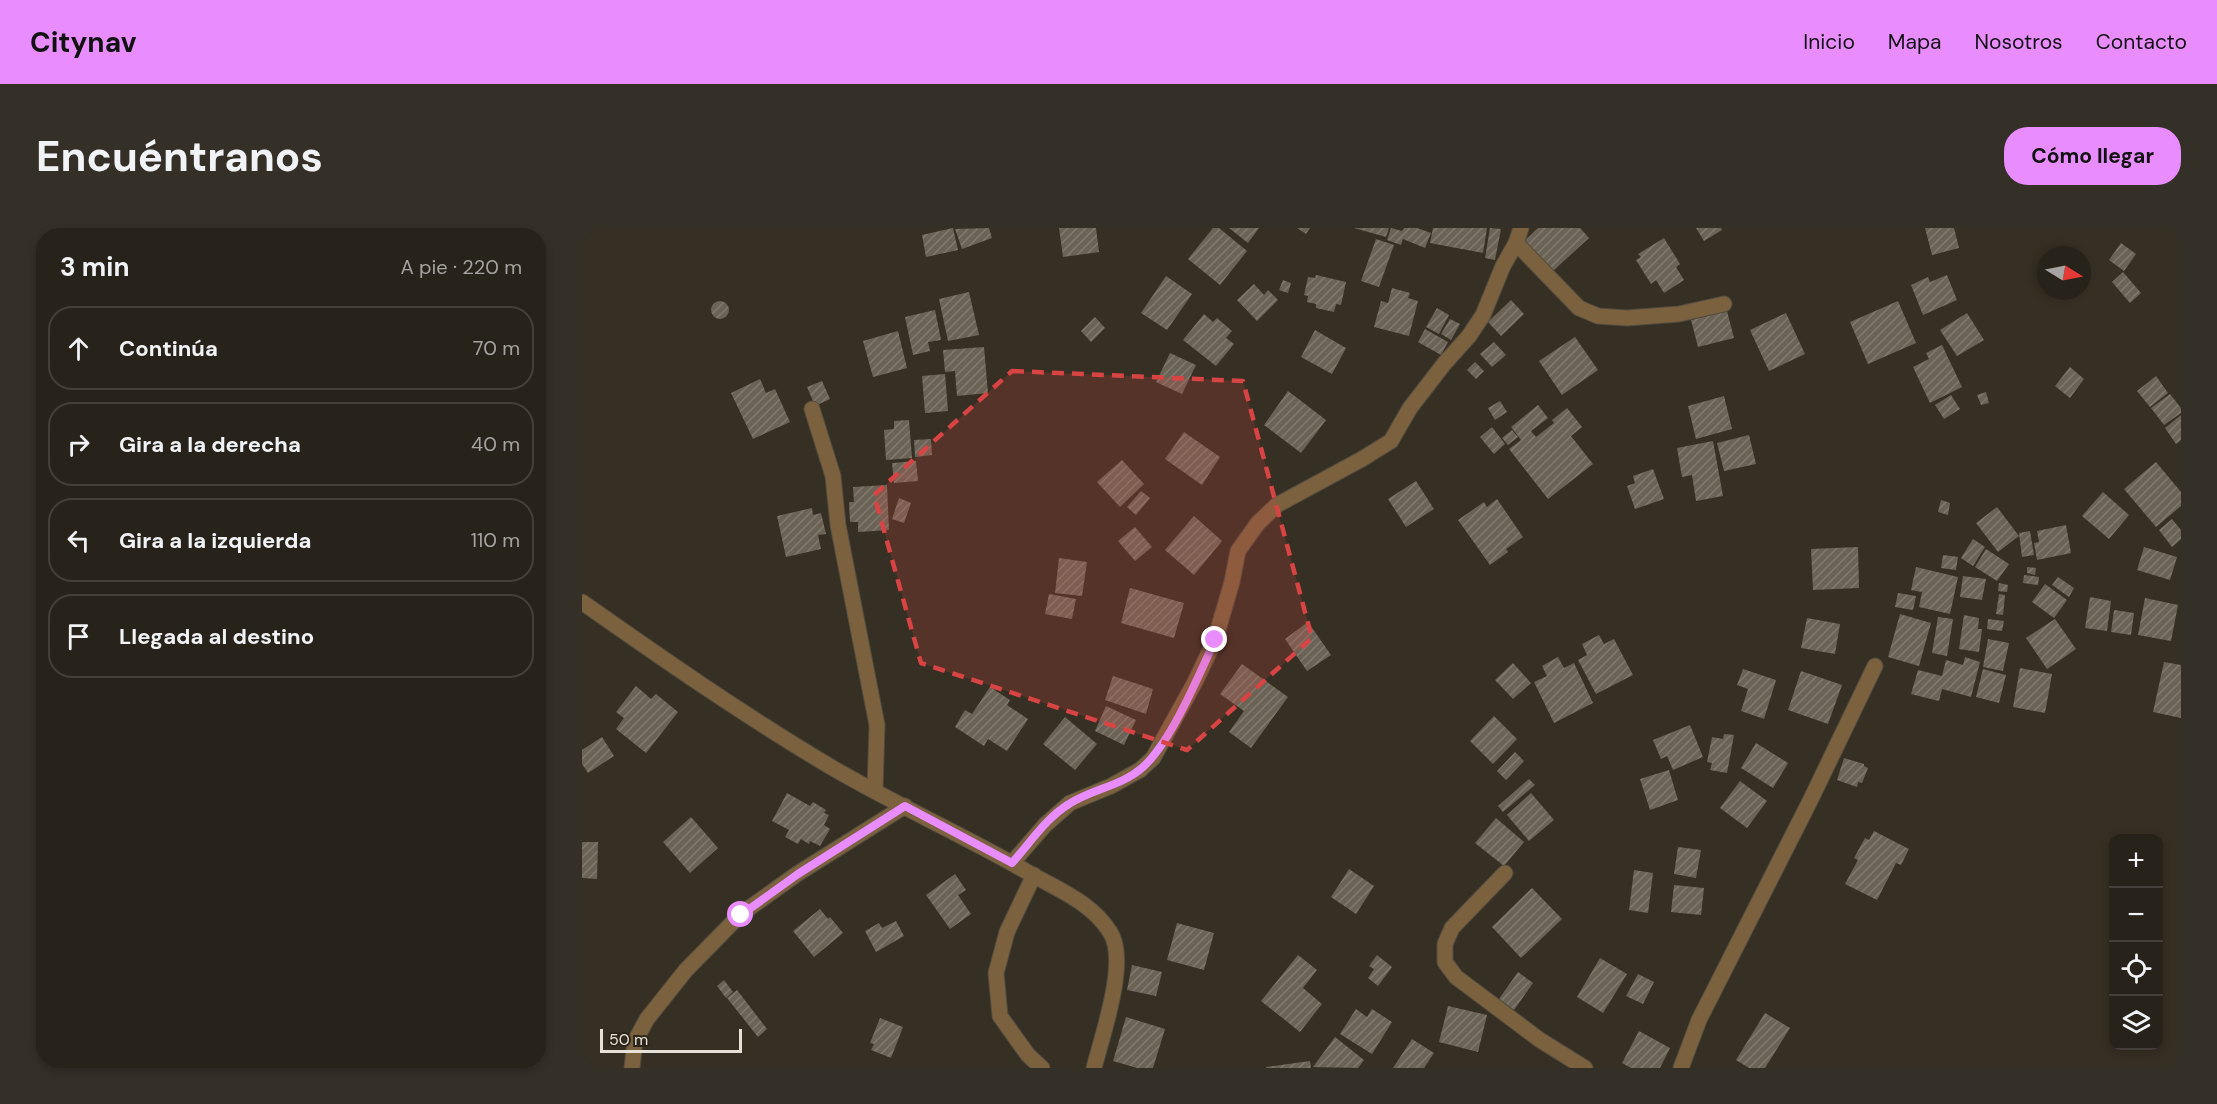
<!DOCTYPE html>
<html lang="es">
<meta charset="utf-8">
<style>
body{margin:0;font-family:"DM Sans",sans-serif;background:#342f27;color:#f1f3f6}
.controls{position:absolute;right:18px;bottom:18px;display:grid;overflow:hidden;border-radius:12px;box-shadow:0 3px 9px #0003}
.controls button{width:54px;height:54px;display:grid;place-items:center;padding:0;border:0;border-bottom:2px solid #444039;background:#28231a;color:#f1f3f6;font:30px sans-serif}
.compass{position:absolute;left:1455px;top:18px;width:54px;height:54px;border-radius:50%;background:#28231a;box-shadow:0 3px 9px #0003;rotate:100deg}
.scale{position:absolute;left:18px;bottom:15px;width:142px;box-sizing:border-box;padding-left:6px;border:3px solid #e6e2da;border-top:0;font-size:16px;line-height:21px;white-space:nowrap;color:#e6e2da;-webkit-text-stroke:4px #2c2519;paint-order:stroke}
.stop{position:absolute;width:18px;height:18px;margin:-14px;border:4px solid #e98dfe;border-radius:50%;background:#fff}
.stop.end{background:#e98dfe;border-color:#fff;box-shadow:0 2px 6px #0008}
.list{margin:0;padding:0;list-style:none}
h2{display:flex;justify-content:space-between;align-items:center;height:78px;margin:0;padding:0 24px;font-size:26px}
h2 small{font-size:20px;font-weight:400;color:#a5a4a2}
.list li{display:grid;grid-template-columns:39px 1fr auto;gap:18px;align-items:center;box-sizing:border-box;height:84px;margin:0 12px 12px;padding:0 12px;border:2px solid #444039;border-radius:24px}
.list b{display:block;font-size:22px;white-space:nowrap}
.list em{font-size:20px;font-style:normal;color:#a5a4a2}
.icon{flex:none;width:33px;height:33px;fill:none;stroke:currentColor;stroke-width:2;stroke-linecap:round;stroke-linejoin:round}
.map{position:relative;flex:none;width:1599px;height:840px;overflow:hidden;border-radius:24px}
header{display:flex;align-items:center;gap:36px;box-sizing:border-box;height:84px;padding:0 30px;background:#e98dfe;color:#111}
header strong{font-size:28px}
nav{display:flex;gap:33px;margin-inline-start:auto;font-size:21px}
.intro{display:flex;align-items:center;justify-content:space-between;box-sizing:border-box;height:144px;padding:0 36px}
h1{margin:0;font-size:42px}
.button{padding:15px 27px;border-radius:24px;background:#e98dfe;color:#111;font-size:21px;font-weight:700}
main{display:flex;gap:36px;padding:0 36px}
aside{flex:1;background:#28231a;border-radius:24px;box-shadow:0 3px 9px #0003}
.map>svg:first-child{display:block}
</style>
<header>
<strong>Citynav</strong>
<nav><a>Inicio</a><a>Mapa</a><a>Nosotros</a><a>Contacto</a></nav>
</header>
<div class="intro"><h1>Encuéntranos</h1><a class="button">Cómo llegar</a></div>
<main>
<aside>
<h2>3 min<small>A pie · 220 m</small></h2>
<ul class="list">
<li><svg class="icon" aria-label="ahead" viewBox="0 0 24 24"><path d="M12 20V5M6 11l6-6 6 6"/></svg><div><b>Continúa</b></div><em>70 m</em></li>
<li><svg class="icon" aria-label="right" viewBox="0 0 24 24"><path d="M7 20v-9h11M14 6l5 5-5 5"/></svg><div><b>Gira a la derecha</b></div><em>40 m</em></li>
<li><svg class="icon" aria-label="left" viewBox="0 0 24 24"><path d="M17 20v-9H6M10 6l-5 5 5 5"/></svg><div><b>Gira a la izquierda</b></div><em>110 m</em></li>
<li><svg class="icon" aria-label="arrive" viewBox="0 0 24 24"><path d="M6 21V4h12l-3 4 3 4H6"/></svg><div><b>Llegada al destino</b></div></li>
</ul>
</aside>
<div class="map">
<svg width="1599" height="840" viewBox="0 0 1599 840">
<defs>
<pattern id="building-hatch" width="6" height="6" patternUnits="userSpaceOnUse" patternTransform="scale(1.5)"><rect width="6" height="6" fill="#6b6356"/><path d="M-1 1l2-2M0 6l6-6M5 7l2-2" fill="none" stroke="#80796e"/></pattern>
</defs>
<rect width="100%" height="100%" fill="#362f23"/>
<!-- building -->
<g fill="url(#building-hatch)">
<path d="M371 0 376 22 344 29 340 7Z"/>
<path d="M407 0 410 10 380 21 373 1Z"/>
<path d="M477 0H514L517 24 481 29Z"/>
<path d="M631 0H637L665 23 638 57 606 31Z"/>
<path d="M647 0H677L666 15Z"/>
<path d="M715 0H728L724 6Z"/>
<path d="M772 0H807L804 9Z"/>
<path d="M809 0 820 3 822 0H835L849 5 843 20 821 11 819 17 805 12Z"/>
<path d="M851 0H905L901 25 848 15Z"/>
<path d="M908 0 919 1 913 32 903 30Z"/>
<path d="M956 0H998L1007 10 970 44 942 13Z"/>
<path d="M1114 0H1139L1140 2 1122 13Z"/>
<path d="M1343 0H1372L1377 20 1350 27Z"/>
<path d="M1082 10 1098 36 1094 39 1102 52 1082 65 1074 52 1069 56 1054 32 1059 29 1056 26Z"/>
<path d="M794 11 812 17 797 59 779 53Z"/>
<path d="M1539 15 1554 26 1542 43 1527 32Z"/>
<path d="M1541 44 1559 65 1548 75 1530 54Z"/>
<path d="M734 47 764 54 759 77 754 76 752 84 734 80V76L725 74 726 68 722 67 726 49 733 50Z"/>
<path d="M1365 47 1375 72 1341 87 1329 57 1346 49 1348 54Z"/>
<path d="M584 48 610 66 585 102 559 85Z"/>
<path d="M701 52 709 55 706 65 697 62Z"/>
<path d="M672 56 682 67 686 62 696 72 675 93 655 72Z"/>
<path d="M810 60 828 65 826 70 836 73 827 108 792 99 799 73 806 75Z"/>
<path d="M387 64 397 107 366 113 357 71Z"/>
<path d="M929 72 942 86 919 108 906 94Z"/>
<circle cx="138" cy="82" r="9"/>
<path d="M1316 73 1334 115 1286 136 1268 94Z"/>
<path d="M855 80 867 87 857 106 844 99Z"/>
<path d="M353 82 359 112 346 114 348 123 331 127 323 89Z"/>
<path d="M1145 83 1152 110 1116 119 1109 92Z"/>
<path d="M1204 85 1223 126 1187 143 1168 102Z"/>
<path d="M1385 85 1402 112 1375 128 1358 102Z"/>
<path d="M622 86 631 94 635 90 650 103 644 110 652 116 634 138 601 112Z"/>
<path d="M513 89 523 100 509 114 499 103Z"/>
<path d="M868 91 878 96 869 112 859 106Z"/>
<path d="M843 101 866 114 859 127 836 114Z"/>
<path d="M733 102 764 120 750 146 719 129Z"/>
<path d="M316 103 325 140 291 149 281 113Z"/>
<path d="M993 109 1016 142 980 167 957 133Z"/>
<path d="M912 114 924 127 910 139 898 126Z"/>
<path d="M1360 117 1380 159 1348 175 1331 139 1347 131 1344 125Z"/>
<path d="M402 119 406 165 375 168 373 143 363 144 361 122Z"/>
<path d="M588 125 614 137 600 166 574 154Z"/>
<path d="M893 134 902 143 894 151 885 142Z"/>
<path d="M1488 139 1502 151 1488 170 1473 158Z"/>
<path d="M363 146 366 183 343 185 340 148Z"/>
<path d="M1574 148 1586 165 1568 179 1555 163Z"/>
<path d="M178 151 184 165 193 161 208 194 171 211 149 165Z"/>
<path d="M240 153 248 171 233 178 225 159Z"/>
<path d="M706 163 744 192 719 225 682 197Z"/>
<path d="M1404 164 1407 175 1399 177 1395 167Z"/>
<path d="M1588 166 1599 180V185L1582 197 1569 180Z"/>
<path d="M1369 167 1378 181 1362 191 1353 177Z"/>
<path d="M1142 168 1150 201 1114 211 1106 178Z"/>
<path d="M918 173 925 184 913 192 906 180Z"/>
<path d="M956 177 966 190 949 203 954 209 972 195 970 192 985 180 1000 199 989 208 1011 236 966 271 927 221 939 212 929 199Z"/>
<path d="M1599 187V212L1594 216 1583 200Z"/>
<path d="M327 192 330 230 304 232 302 202 312 201V193Z"/>
<path d="M910 199 923 216 912 226 898 209Z"/>
<path d="M930 202 936 209 926 217 920 210Z"/>
<path d="M602 204 638 229 620 257 583 231Z"/>
<path d="M1167 207 1174 236 1142 243 1135 215Z"/>
<path d="M349 211 350 227 333 229 332 212Z"/>
<path d="M1131 213 1141 268 1114 273 1110 247 1100 249 1095 220Z"/>
<path d="M540 232 562 256 538 279 515 254Z"/>
<path d="M334 233 336 253 312 255 310 235Z"/>
<path d="M1574 234 1599 264V278L1574 299 1542 261Z"/>
<path d="M1071 241 1082 271 1053 281 1045 258 1053 255 1051 248Z"/>
<path d="M834 253 852 281 824 299 806 271Z"/>
<path d="M305 257 307 302 276 304V294H268L267 274H272L271 259Z"/>
<path d="M559 263 568 270 554 287 545 279Z"/>
<path d="M1521 264 1547 287 1527 311 1500 288Z"/>
<path d="M317 270 329 275 322 295 310 291Z"/>
<path d="M915 271 941 309 924 321 926 324 908 337 876 292 902 274 905 279Z"/>
<path d="M1359 272 1368 275 1366 287 1356 284Z"/>
<path d="M1415 279 1437 308 1416 324 1394 295Z"/>
<path d="M230 280 231 287 239 285 244 306 236 307 239 321 204 329 195 288Z"/>
<path d="M612 288 640 313 612 347 583 322Z"/>
<path d="M1590 291 1599 302V311L1590 319 1577 302Z"/>
<path d="M1484 297 1489 325 1455 332 1452 315 1457 314 1455 303Z"/>
<path d="M553 299 570 319 553 333 536 313Z"/>
<path d="M1448 303 1452 327 1440 329 1437 305Z"/>
<path d="M1391 311 1403 319 1391 338 1379 330Z"/>
<path d="M1276 319 1277 360 1231 362 1229 321Z"/>
<path d="M1562 319 1595 329 1588 352 1555 342Z"/>
<path d="M1404 321 1427 336 1415 353 1393 339Z"/>
<path d="M1361 327 1376 329 1374 342 1359 340Z"/>
<path d="M477 330 505 334 500 368 473 365Z"/>
<path d="M1334 339 1376 349 1368 386 1337 379 1340 364 1329 362Z"/>
<path d="M1445 339 1454 340 1453 347 1445 345Z"/>
<path d="M1442 347 1457 349 1456 357 1441 355Z"/>
<path d="M1381 348 1404 351 1400 372 1378 369Z"/>
<path d="M1476 349 1492 360 1487 369 1470 357Z"/>
<path d="M1417 355 1426 357 1425 364 1416 363Z"/>
<path d="M1463 356 1485 372 1472 390 1450 374Z"/>
<path d="M548 360 602 375 592 410 539 395Z"/>
<path d="M1316 365 1334 368 1331 382 1313 379Z"/>
<path d="M467 366 494 371 490 391 463 386Z"/>
<path d="M1417 366 1423 367 1421 387 1414 386Z"/>
<path d="M1508 369 1529 373 1525 403 1503 400Z"/>
<path d="M1563 370 1596 377 1589 413 1556 407Z"/>
<path d="M1532 382 1552 385 1549 407 1529 404Z"/>
<path d="M1318 386 1349 395 1337 438 1306 429Z"/>
<path d="M1382 387 1397 390 1396 401H1400L1397 424 1377 421Z"/>
<path d="M1356 389 1371 391 1365 428 1350 425Z"/>
<path d="M1225 390 1258 396 1253 426 1219 420Z"/>
<path d="M1406 391 1422 393 1420 403 1405 401Z"/>
<path d="M1473 391 1494 421 1465 441 1444 410Z"/>
<path d="M726 394 749 427 725 443 703 411Z"/>
<path d="M1017 407 1022 416 1032 411 1051 447 1014 466 996 432 1005 427 1000 416Z"/>
<path d="M1406 411 1427 415 1421 443 1401 439Z"/>
<path d="M976 429 982 440 992 435 1011 475 972 495 952 454 965 448 960 438Z"/>
<path d="M1383 429 1398 434 1389 469 1360 461 1357 473 1329 466 1336 442 1360 448 1364 432 1381 437Z"/>
<path d="M1582 434 1599 437V490L1571 484Z"/>
<path d="M931 435 949 455 931 471 913 452Z"/>
<path d="M660 436 706 469 669 520 647 504 662 483 638 466Z"/>
<path d="M1438 440 1470 446 1463 485 1431 479Z"/>
<path d="M1161 441 1194 452 1182 491 1159 483 1166 461 1155 457Z"/>
<path d="M1401 441 1424 447 1417 475 1394 469Z"/>
<path d="M1219 443 1260 457 1246 496 1206 482Z"/>
<path d="M531 448 571 461 564 486 523 472Z"/>
<path d="M54 458 69 471 74 466 96 484 64 525 34 501 42 490 34 484Z"/>
<path d="M408 459 428 472 425 477 446 491 425 523 406 511 402 518 373 499 383 482 390 486Z"/>
<path d="M524 478 554 492 542 517 513 503Z"/>
<path d="M912 488 935 511 911 536 888 513Z"/>
<path d="M483 489 515 516 493 542 461 516Z"/>
<path d="M1108 497 1121 529 1091 542 1085 528 1079 531 1071 512Z"/>
<path d="M1142 506 1152 507 1145 545 1128 542 1130 535 1125 534 1130 509 1141 511Z"/>
<path d="M20 509 32 528 6 545 0 536V522Z"/>
<path d="M1174 515 1206 535 1191 560 1159 540Z"/>
<path d="M933 524 942 533 924 552 915 543Z"/>
<path d="M1262 530 1282 536V538L1286 540 1280 555 1276 554 1275 559 1255 552Z"/>
<path d="M1087 542 1096 572 1068 582 1058 551Z"/>
<path d="M947 551 953 557 921 584 916 578Z"/>
<path d="M1158 553 1185 573 1165 600 1138 580Z"/>
<path d="M205 565 228 578 231 574 244 582 242 585 247 587 242 597 248 601 238 618 228 613 227 616 219 611 216 616 203 609 207 602 190 593Z"/>
<path d="M949 565 972 592 947 613 925 587Z"/>
<path d="M109 589 136 620 108 645 81 614Z"/>
<path d="M914 590 942 614 922 638 893 615Z"/>
<path d="M1292 603 1327 621 1319 637 1314 635 1295 672 1263 656 1276 632 1272 630 1283 610 1287 612Z"/>
<path d="M0 614H16L15 651 0 650Z"/>
<path d="M1096 619 1119 622 1114 650 1092 646Z"/>
<path d="M767 641 792 658 774 686 749 669Z"/>
<path d="M1052 642 1071 645 1066 685 1047 682Z"/>
<path d="M373 646 384 662 376 667 389 686 368 701 344 667Z"/>
<path d="M1092 657 1122 660 1119 687 1089 684Z"/>
<path d="M950 660 980 691 939 730 910 699Z"/>
<path d="M238 681 246 691 248 689 261 705 232 729 211 703Z"/>
<path d="M314 693 322 708 294 724 283 703 297 695 300 700Z"/>
<path d="M595 695 632 705 622 742 585 732Z"/>
<path d="M716 727 735 742 721 760 740 776 718 804 679 773Z"/>
<path d="M795 727 810 739 796 758 786 750 792 741 787 738Z"/>
<path d="M1018 730 1045 746 1021 785 995 769Z"/>
<path d="M550 737 580 744 574 768 545 762Z"/>
<path d="M936 744 951 755 932 782 917 771Z"/>
<path d="M1056 746 1072 754 1061 776 1044 768Z"/>
<path d="M142 752 151 764 144 770 135 758Z"/>
<path d="M155 762 185 801 176 809 145 770Z"/>
<path d="M866 778 905 787 896 824 857 814Z"/>
<path d="M774 781 785 789 790 781 810 794 790 826 758 806Z"/>
<path d="M1183 785 1208 800 1183 840H1167L1154 832Z"/>
<path d="M544 789 583 801 571 840H555L531 833Z"/>
<path d="M298 790 321 799 309 830 289 822 292 816 288 815Z"/>
<path d="M1057 803 1088 820 1078 840H1049L1040 835Z"/>
<path d="M753 809 782 832 776 840 731 839Z"/>
<path d="M830 811 852 825 842 840H811Z"/>
<path d="M728 833 729 840H684V839Z"/>
</g>
<g fill="none" stroke-linecap="round" stroke-linejoin="round">
<!-- minor casing -->
<g stroke="#524c40" stroke-width="17">
<g id="minor">
<path d="M934 15 997 80 1016 88 1045 90 1097 86 1142 76"/>
<path d="M230 181 251 248 256 297 295 497 293 562"/>
<path d="M0 374C81 431 163 488 249 539 314 577 383 608 449 646 477 662 510 675 528 704 547 732 520 808 512 840"/>
<path d="M430 635 463 597 488 575 529 558 558 542 571 530 613 454 633 412 650 354 656 323 676 295 695 277 780 231 809 213 828 180 862 136 887 108 901 87 921 38 934 15 939 0"/>
<path d="M923 645 870 700 863 716V734L874 749 958 812 1003 840"/>
<path d="M452 647 425 704 414 745 418 788 446 827 460 840"/>
<path d="M50 840 53 813 65 791 104 742 159 686 215 646 323 578"/>
<path d="M1099 840 1117 792 1229 571 1293 438"/>
</g>
</g>
<!-- minor -->
<use href="#minor" stroke="#7c613e" stroke-width="15"/>
</g>
<g fill="none" stroke-linecap="round" stroke-linejoin="round">
<!-- route -->
<path stroke="#e98dfe" stroke-width="8" d="M159 687 216 646 323 578 430 635C448 615 464 590 487 576 510 561 540 558 561 539 589 514 617 447 633 412"/>
</g>
<!-- marked area -->
<path fill="#d84443" fill-opacity="0.2" stroke="#d84443" stroke-width="4.5" stroke-dasharray="12 8" stroke-linejoin="round" d="M430 143 661 153 730 410 605 522 339 435 292 267Z"/>
</svg>
<div class="controls">
<button>+</button>
<button>−</button>
<button><svg class="icon" aria-label="locate" viewBox="0 0 24 24"><circle cx="12" cy="12" r="6"/><path d="M12 2v4M12 18v4M2 12h4M18 12h4"/></svg></button>
<button><svg class="icon" aria-label="layers" viewBox="0 0 24 24"><path d="M12 4l9 5-9 5-9-5zM3 14l9 5 9-5"/></svg></button>
</div>
<svg class="compass" viewBox="-18 -18 36 36"><path d="M0-13l5 13h-10z" fill="#e53935"/><path d="M0 13l5-13h-10z" fill="#a5a4a2"/></svg>
<div class="scale">50 m</div>
<div class="stop" style="left:159px;top:687px"></div>
<div class="stop end" style="left:633px;top:412px"></div>
</div>
</main>
